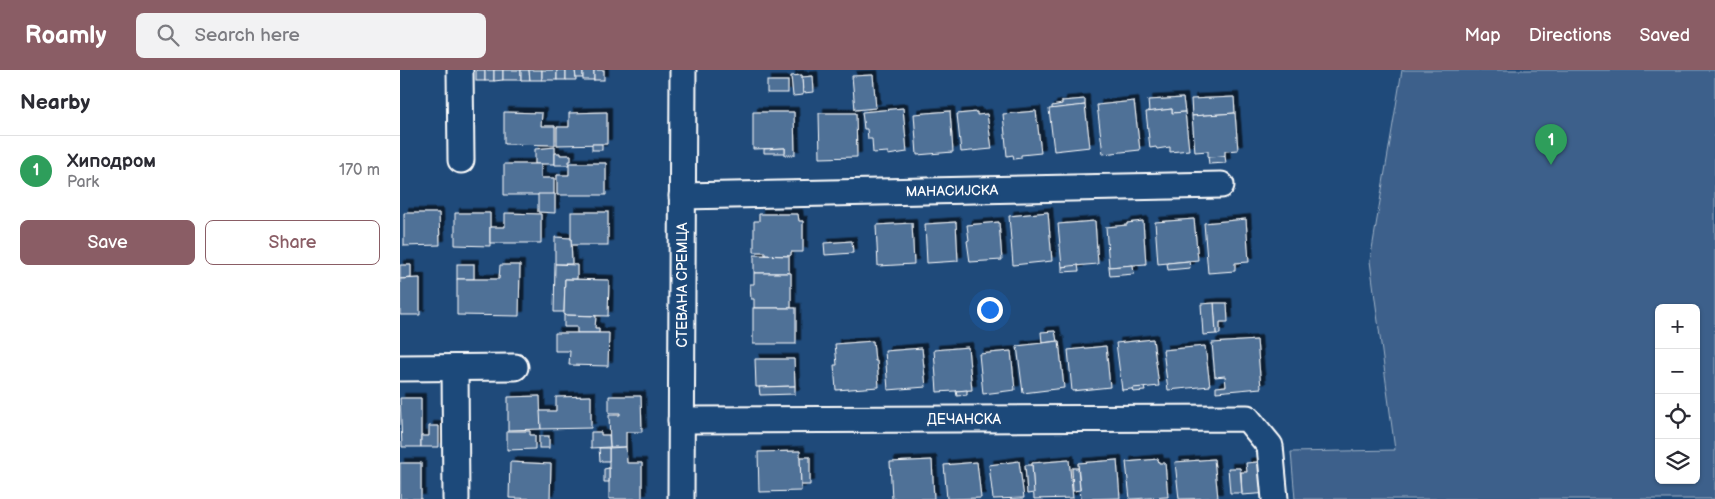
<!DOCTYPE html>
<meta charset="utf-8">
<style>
body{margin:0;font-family:"Balsamiq Sans",sans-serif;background:#f2f2f3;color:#2b2b33}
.controls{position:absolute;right:15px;bottom:15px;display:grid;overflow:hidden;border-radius:8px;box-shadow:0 1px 4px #0004}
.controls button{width:45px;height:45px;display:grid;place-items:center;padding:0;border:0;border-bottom:1px solid #e1e1e2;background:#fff;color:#2b2b33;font:25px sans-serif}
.you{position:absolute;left:589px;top:239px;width:18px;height:18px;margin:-12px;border:4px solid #fff;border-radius:50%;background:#1a73e8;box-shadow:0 0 0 8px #1a73e833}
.badge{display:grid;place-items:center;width:32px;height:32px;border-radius:50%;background:#8a5d65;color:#fff;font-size:16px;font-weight:700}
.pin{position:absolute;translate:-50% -41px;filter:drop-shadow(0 1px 2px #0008)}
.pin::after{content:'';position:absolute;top:26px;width:18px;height:15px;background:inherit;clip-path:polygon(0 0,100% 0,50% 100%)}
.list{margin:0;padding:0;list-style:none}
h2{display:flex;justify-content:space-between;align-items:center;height:65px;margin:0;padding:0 20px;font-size:21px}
h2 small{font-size:16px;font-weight:400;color:#7c7c81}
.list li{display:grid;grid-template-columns:32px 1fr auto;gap:15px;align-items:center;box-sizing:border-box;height:70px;padding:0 20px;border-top:1px solid #e1e1e2}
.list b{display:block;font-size:19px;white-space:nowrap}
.list p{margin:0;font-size:16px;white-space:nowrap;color:#7c7c81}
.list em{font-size:16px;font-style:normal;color:#7c7c81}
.actions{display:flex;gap:10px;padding:15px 20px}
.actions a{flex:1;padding:11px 0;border:1px solid #8a5d65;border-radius:8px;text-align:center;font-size:18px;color:#8a5d65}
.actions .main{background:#8a5d65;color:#fff}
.icon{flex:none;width:28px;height:28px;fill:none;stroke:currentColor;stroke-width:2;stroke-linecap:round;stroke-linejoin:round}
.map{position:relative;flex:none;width:1315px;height:429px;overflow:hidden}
header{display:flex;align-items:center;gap:30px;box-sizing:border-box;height:70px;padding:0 25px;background:#8a5d65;color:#fff}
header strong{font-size:24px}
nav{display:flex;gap:28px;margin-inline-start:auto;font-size:18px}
.search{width:350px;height:45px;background:#f2f2f3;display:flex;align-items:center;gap:12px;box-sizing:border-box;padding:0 18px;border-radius:8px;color:#7c7c81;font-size:19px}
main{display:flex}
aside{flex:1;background:#fff}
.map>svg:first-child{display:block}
</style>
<header>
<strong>Roamly</strong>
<div class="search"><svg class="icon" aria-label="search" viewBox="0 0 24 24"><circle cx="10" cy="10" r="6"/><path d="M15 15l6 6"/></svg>Search here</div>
<nav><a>Map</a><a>Directions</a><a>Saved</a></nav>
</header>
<main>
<aside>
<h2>Nearby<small></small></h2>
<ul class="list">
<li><span class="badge" style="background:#2e9e5b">1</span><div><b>Хиподром</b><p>Park</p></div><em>170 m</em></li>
</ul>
<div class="actions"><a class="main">Save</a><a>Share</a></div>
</aside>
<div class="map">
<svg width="1315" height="429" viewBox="0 0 1315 429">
<defs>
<filter id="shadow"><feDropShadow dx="4.5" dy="-4.5" stdDeviation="0" flood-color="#0009"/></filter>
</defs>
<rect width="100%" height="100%" fill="#1f4a7a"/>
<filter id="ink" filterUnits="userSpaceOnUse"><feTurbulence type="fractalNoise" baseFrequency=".02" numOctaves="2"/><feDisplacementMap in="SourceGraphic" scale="10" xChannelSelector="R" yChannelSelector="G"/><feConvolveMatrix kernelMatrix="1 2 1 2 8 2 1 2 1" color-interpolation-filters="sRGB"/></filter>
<g filter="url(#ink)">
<!-- green -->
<path fill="#3c618b" stroke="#9eb0c5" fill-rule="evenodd" d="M1002 0H1315V429H895L891 382 995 380 970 191ZM1259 238H1296V410H1259Z"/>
<!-- building -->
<g fill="#507197" stroke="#fff" filter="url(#shadow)">
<rect x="76" y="0" width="9" height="11"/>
<rect x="85" y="0" width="9" height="11"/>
<path d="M94 0H103V10L94 11Z"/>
<rect x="103" y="0" width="18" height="10"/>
<path d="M121 0H129L130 10H121Z"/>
<path d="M129 0H142V10H130Z"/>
<rect x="142" y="0" width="15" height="10"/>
<rect x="157" y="0" width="9" height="10"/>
<path d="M166 0H175L176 10H166Z"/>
<path d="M175 0H183V8H176Z"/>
<rect x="183" y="0" width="11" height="10"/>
<rect x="194" y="0" width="10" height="10"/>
<path d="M402 5 403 25 393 26 391 6Z"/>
<path d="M473 5 476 38 455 40 452 6Z"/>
<path d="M413 6 414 22 403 23 402 7Z"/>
<rect x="367" y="11" width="21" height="12"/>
<path d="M834 27 835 43 792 46 791 29Z"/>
<path d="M783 28 785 42 772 43V39L749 42 748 30Z"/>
<path d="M685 29V35L652 39V36L662 34V31Z"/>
<path d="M734 31 740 80 703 84 697 35Z"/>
<path d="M685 35 690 77 654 81 649 39Z"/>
<path d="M503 38 507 82 488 85V82L473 83 472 69H468L467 59H464L462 42Z"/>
<path d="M772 39V43L785 42 789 80 770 82V77L757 79 756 77 750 78 746 42Z"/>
<path d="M550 41 553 82 517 85 514 44Z"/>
<path d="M636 41 641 83 621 85V88L614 89 613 85 607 86 603 44Z"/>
<path d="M104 42 142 43 141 56H155V75L104 74Z"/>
<path d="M207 42V74L157 75V57H169V43Z"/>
<path d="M353 42H394L395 85H385V78L353 79Z"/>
<path d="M577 42V45L587 44 592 79 561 82 557 44Z"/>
<path d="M419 43H456L457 87 420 88Z"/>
<path d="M835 43 838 80 825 81V86L808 87V81L795 82 792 46Z"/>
<rect x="192" y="74" width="10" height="6"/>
<path d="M155 77V94H135V79Z"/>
<path d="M385 78V83H364V79Z"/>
<path d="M155 83H160V85H171V91H169V95H155Z"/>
<path d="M825 86 826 93 809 94 808 87Z"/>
<path d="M169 93H206V125H157V105H169Z"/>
<path d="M104 94H141V108H154V125H104Z"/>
<path d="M138 124H155V143L138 142Z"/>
<rect x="171" y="142" width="37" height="33"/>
<path d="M648 142 652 191 613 195 609 146Z"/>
<path d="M4 143H39L40 175 4 176Z"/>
<path d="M55 143H90V176L55 175Z"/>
<path d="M105 143 141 144V173H90V157H105Z"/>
<path d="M359 144H398L399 151H403V182H391V185L389 186 365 185V182H354V151H359Z"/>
<path d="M794 149 798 190 758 194 755 152Z"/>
<path d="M846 149 849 192 835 193V201L808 203 804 153Z"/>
<path d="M695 151 698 194 662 197 658 154Z"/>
<path d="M743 151 746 194 709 197 706 157 727 155V153Z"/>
<path d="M556 152 558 191 527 193 525 154Z"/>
<path d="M599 152 602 190 570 192 567 171 569 170 567 155Z"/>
<path d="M512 153 514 194 478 196 476 155Z"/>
<path d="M155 167 171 168 172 194H155Z"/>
<path d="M452 171 453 183 425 185 424 173Z"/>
<path d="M354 185 389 186V203H354Z"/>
<path d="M789 191 790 198 768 200 767 193Z"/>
<rect x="57" y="194" width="17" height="15"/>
<path d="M155 194 177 195V209H165L164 242H154Z"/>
<path d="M0 195H11V208L0 209Z"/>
<path d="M100 195H120L119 246 57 245V209H99Z"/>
<path d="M678 195 679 201 662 202V197Z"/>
<path d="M733 195 734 204 710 206 709 197Z"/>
<path d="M354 203H391V238H354V229H351L350 214H354Z"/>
<path d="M20 208V245H0V209Z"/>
<path d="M165 209 209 210 208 246 164 245Z"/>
<path d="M814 233H827L828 252H820V264H816Z"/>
<path d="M814 233 816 264 803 265 801 234Z"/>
<rect x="353" y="238" width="43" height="36"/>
<path d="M164 245 196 246 195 258H199V263H177V257H164Z"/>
<path d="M655 261 657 271 642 273 641 262Z"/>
<path d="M155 263H209L208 296 169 295 170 281H155Z"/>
<path d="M753 269 759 316 722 320 716 273Z"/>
<path d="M857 270 861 318 816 322V317L826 316 825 306 815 307 812 273Z"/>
<path d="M473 271 475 291H477L479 317 436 320 434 295H437L435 274Z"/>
<path d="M659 271 664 318 623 323 617 276Z"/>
<path d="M706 276 710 317 672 321 668 280Z"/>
<path d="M805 276 810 316 768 320 763 280Z"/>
<path d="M568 277 572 320 537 322 534 280Z"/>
<path d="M522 278 526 317 488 320 485 281Z"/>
<path d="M611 281 615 320 583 324 579 284Z"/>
<path d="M355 289H394L395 316 356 317Z"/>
<path d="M395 316V324L360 325 359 317Z"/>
<path d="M744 317 745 321 733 322 732 318Z"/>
<path d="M567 320V325L557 326 556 321Z"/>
<path d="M140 326 141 359 108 360V327Z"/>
<path d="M191 326V358L141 359 140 341H156V327Z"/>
<path d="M209 326H241L242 362H226V377H210L209 345H220V343H209Z"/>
<path d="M0 328H21V377H2Z"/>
<path d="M29 356H39V377H21V366H29Z"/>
<path d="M107 361H130V365H135V379L107 380Z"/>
<path d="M191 362H201V365H209L210 377 191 378Z"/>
<rect x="139" y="366" width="10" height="12"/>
<path d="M226 377 227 393H242V429H209V378Z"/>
<path d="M199 378H209V391H200Z"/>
<path d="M400 381 401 421 359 422 358 382Z"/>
<path d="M400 387H410V415H401Z"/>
<path d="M758 389 759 393H765L768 427 730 429 726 392Z"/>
<path d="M814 389 818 428 779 429 775 392Z"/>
<path d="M532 390 534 429H492L490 392Z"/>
<path d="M669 390 673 428 634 429 632 393Z"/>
<path d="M717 390 720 428 681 429 678 393Z"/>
<path d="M619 391 624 428 593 429 589 395Z"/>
<path d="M868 391 870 423 842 425 841 402H847L846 393Z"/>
<path d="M110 392 151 394 150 429 109 428Z"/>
<path d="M577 392 581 428 547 429 544 395Z"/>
<rect x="0" y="393" width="21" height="36"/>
<path d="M625 395H632L634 423 627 424Z"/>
<path d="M209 398V412H204V399Z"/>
<path d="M672 398H678L680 420 673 421Z"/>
<path d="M828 398H840L842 423H830Z"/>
</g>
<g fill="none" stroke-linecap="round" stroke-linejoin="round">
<!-- street casing -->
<g stroke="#fff" stroke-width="29">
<g id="street">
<path d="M60 0 61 90"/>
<path d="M282 126 821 115"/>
<path d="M0 298 115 297"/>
<path d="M55 298 56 429"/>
<path d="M281 350 847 348 870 376 875 429"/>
<path d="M281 429 283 0"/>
</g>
</g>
<!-- street -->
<use href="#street" stroke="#1f4a7a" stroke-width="25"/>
</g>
</g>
<g text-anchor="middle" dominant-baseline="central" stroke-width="4.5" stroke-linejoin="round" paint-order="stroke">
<!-- street labels -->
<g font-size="14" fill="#fff" stroke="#1f4a7a">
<text transform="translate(552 121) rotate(-1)">МАНАСИЈСКА</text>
<text transform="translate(282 215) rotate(-90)">СТЕВАНА СРЕМЦА</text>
<text x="564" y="349">ДЕЧАНСКА</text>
</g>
</g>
</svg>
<div class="controls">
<button>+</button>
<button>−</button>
<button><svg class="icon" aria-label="locate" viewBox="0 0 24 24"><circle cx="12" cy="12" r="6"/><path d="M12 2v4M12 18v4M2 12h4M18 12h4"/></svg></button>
<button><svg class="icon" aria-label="layers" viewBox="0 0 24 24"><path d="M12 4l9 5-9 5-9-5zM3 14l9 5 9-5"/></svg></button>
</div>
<div class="you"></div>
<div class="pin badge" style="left:1151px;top:95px;background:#2e9e5b">1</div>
</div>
</main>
